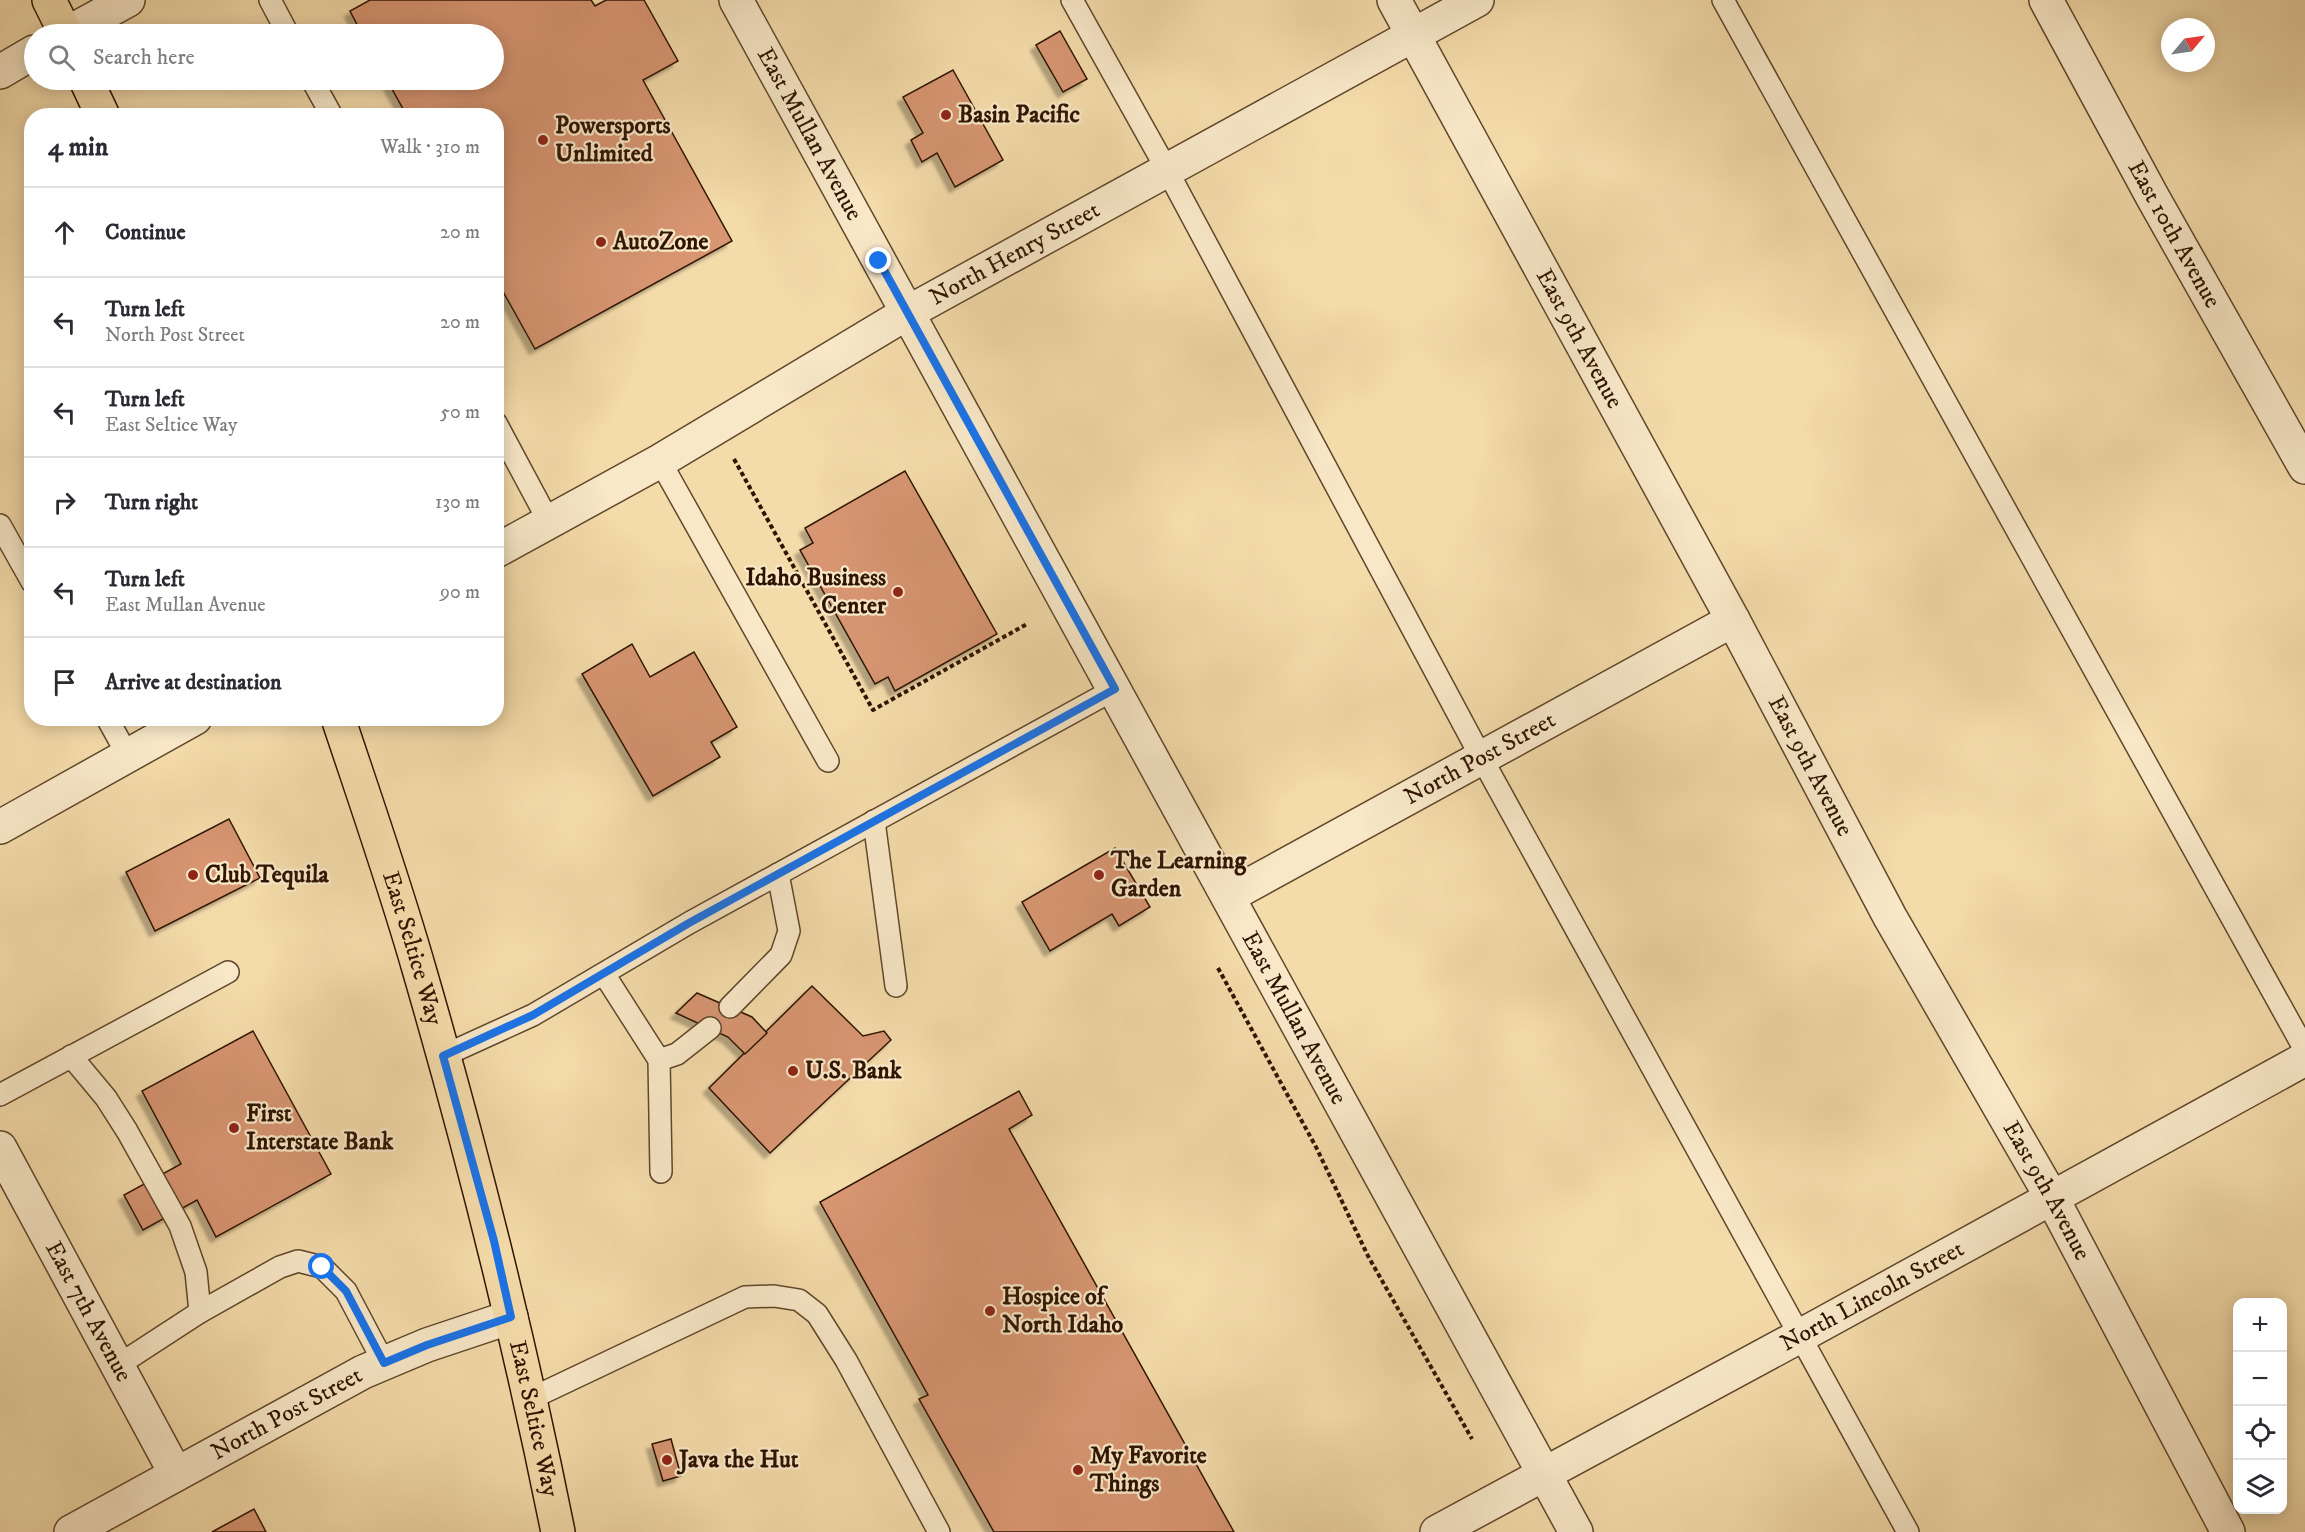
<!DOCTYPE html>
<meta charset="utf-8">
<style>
body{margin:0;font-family:"IM FELL DW Pica",serif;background:#f2f2f3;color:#2b2b33}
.controls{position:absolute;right:18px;bottom:18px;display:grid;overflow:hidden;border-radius:12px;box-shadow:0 3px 15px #0003}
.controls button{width:54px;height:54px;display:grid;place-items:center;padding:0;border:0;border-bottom:2px solid #e1e1e2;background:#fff;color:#2b2b33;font:30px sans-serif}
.compass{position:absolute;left:2161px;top:18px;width:54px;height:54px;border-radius:50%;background:#fff;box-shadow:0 3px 15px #0003;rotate:61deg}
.stop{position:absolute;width:18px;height:18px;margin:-14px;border:4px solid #1a73e8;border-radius:50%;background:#fff}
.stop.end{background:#1a73e8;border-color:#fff;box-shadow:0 2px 6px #0008}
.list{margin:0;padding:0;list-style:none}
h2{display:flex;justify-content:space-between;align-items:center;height:78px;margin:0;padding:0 24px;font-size:26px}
h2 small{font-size:20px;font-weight:400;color:#7c7c81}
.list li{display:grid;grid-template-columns:39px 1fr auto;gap:18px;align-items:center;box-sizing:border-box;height:90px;padding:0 24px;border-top:2px solid #e1e1e2}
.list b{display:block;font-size:22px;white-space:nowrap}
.list p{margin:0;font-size:20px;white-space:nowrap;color:#7c7c81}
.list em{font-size:20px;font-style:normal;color:#7c7c81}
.icon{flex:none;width:33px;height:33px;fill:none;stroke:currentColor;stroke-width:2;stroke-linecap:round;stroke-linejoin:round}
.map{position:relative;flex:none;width:2305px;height:1532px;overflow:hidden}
.search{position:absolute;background:#fff;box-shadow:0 3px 15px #0003;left:24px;top:24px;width:480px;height:66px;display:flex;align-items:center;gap:15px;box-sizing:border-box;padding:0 21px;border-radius:33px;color:#7c7c81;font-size:22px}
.panel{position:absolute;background:#fff;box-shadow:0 3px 15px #0003;left:24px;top:108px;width:480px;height:618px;border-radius:24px}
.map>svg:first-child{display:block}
</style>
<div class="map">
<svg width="2305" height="1532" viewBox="0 0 2305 1532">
<defs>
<filter id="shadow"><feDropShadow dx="-5.5" dy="5.5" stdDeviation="1.5" flood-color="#0004"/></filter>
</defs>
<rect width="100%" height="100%" fill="#f4dbaa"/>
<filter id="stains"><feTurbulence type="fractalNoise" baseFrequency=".00333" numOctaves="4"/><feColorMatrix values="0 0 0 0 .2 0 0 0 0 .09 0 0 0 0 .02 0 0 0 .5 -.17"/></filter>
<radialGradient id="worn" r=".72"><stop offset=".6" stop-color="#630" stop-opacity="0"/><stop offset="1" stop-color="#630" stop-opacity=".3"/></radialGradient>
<!-- building -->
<g fill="#d79572" stroke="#2f1400" stroke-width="1.5" filter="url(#shadow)">
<path d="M370 0H591L595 6 606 0H644L678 61 643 80 732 241 535 349 496 279V116H407L387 80H494V34H362L350 11Z"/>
<path d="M1060 31 1087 79 1063 92 1036 45Z"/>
<path d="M953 70 1003 160 955 187 937 153 922 162 911 140 923 133 903 97Z"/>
<path d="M905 471 997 634 895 691 888 677 875 684 800 550 813 543 805 528Z"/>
<path d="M632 644 650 677 694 652 737 727 711 742 720 757 653 796 582 674Z"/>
<path d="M229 819 260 878 155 931 126 872Z"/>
<path d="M1115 848 1150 907 1119 926 1112 914 1050 951 1022 902Z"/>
<path d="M812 986 863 1036 884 1031 891 1040 770 1153 709 1088Z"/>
<path d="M697 993 752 1017 767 1033 745 1054 728 1037 676 1013Z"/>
<path d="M253 1031 331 1174 216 1237 197 1200 143 1230 124 1195 181 1164 142 1091Z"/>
<path d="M1019 1091 1032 1115 1009 1129 1234 1532H994L919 1399 928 1395 820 1202Z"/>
<path d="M671 1439 681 1476 663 1481 652 1444Z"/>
<path d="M254 1509 266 1532H212Z"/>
</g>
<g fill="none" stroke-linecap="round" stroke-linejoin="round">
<!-- service casing -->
<g stroke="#60462a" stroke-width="24">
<g id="service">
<path d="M270 0 288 34"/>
<path d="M1072 0 1167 170 1481 757 1908 1532"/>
<path d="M1723 0 2305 1050"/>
<path d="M312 80 332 116"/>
<path d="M496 423 549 522"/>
<path d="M660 461 828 761"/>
<path d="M0 525 32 582"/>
<path d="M107 718 128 756"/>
<path d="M874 821 896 986"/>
<path d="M604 974 659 1060 661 1172"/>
<path d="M730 1007 781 955 789 931 778 874"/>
<path d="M71 1056 106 1098 127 1131 180 1226 196 1272 200 1312"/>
<path d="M443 1056 533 1015 689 923 1115 689"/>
<path d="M659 1060 677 1054 710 1028"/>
<path d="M0 1095 228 972"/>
<path d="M117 1366 200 1312 280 1267 298 1261 322 1267 346 1291 384 1363"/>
<path d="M530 1399 745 1297 774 1296 799 1300 817 1314 846 1360 939 1532"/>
</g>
</g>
<!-- minor casing -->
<g stroke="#60462a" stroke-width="36">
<g id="minor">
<path id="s1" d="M1394 0 1733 620 1890 917 2052 1198 2228 1532"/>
<path id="s2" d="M2046 0 2152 196 2305 467"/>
<path d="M66 34 128 0"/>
<path d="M0 72 34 52"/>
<path id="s3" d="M496 551 660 461 907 313 1477 0"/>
<path d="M0 827 195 718"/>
<path id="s4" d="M1229 896 1733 620"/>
<path id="s5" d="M0 1148 176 1474"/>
<path id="s6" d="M71 1532 363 1372 427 1345 511 1317"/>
<path id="s7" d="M1437 1532 1800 1336 2305 1059"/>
</g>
</g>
<!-- tertiary casing -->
<g stroke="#60462a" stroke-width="36">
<g id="tertiary">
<path id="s8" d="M736 0 1576 1532"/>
</g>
</g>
<!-- primary casing -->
<g stroke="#2f1400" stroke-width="36">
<g id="primary">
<path d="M49 0 66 34"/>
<path d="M86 80 103 116"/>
<path id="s9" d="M338 718C366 802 395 885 419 969 473 1155 520 1342 558 1532"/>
</g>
</g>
<!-- path -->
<g stroke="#2f1400" stroke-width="4" stroke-dasharray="4.5 3" stroke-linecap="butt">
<path d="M734 459 873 710 1027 624"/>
<path d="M1218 968 1316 1147 1368 1256 1472 1439"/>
</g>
<!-- service -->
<use href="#service" stroke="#f8e8c8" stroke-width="21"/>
<!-- minor -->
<use href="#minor" stroke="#f8e8c8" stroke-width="33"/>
<!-- tertiary -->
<use href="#tertiary" stroke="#f8e8c8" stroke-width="33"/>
<!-- primary -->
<use href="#primary" stroke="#f4dbaa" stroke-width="33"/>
</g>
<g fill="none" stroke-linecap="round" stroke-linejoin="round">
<!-- route -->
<path stroke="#1a73e8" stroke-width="8" d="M322 1267 346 1291 384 1363 427 1345 511 1317 494 1241 443 1056 533 1015 689 923 1115 689 879 261"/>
</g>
<!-- markers -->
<g fill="#8f2418" stroke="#f8e8c8" stroke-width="2">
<circle cx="946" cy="115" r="6"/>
<circle cx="543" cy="140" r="6"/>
<circle cx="601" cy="242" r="6"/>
<circle cx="898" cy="592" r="6"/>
<circle cx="193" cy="875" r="6"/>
<circle cx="1099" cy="875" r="6"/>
<circle cx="793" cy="1071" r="6"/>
<circle cx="234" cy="1128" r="6"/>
<circle cx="990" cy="1311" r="6"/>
<circle cx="667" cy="1460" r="6"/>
<circle cx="1078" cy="1470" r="6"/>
</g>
<g text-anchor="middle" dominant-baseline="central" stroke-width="4.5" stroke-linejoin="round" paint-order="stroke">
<!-- poi labels -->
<g font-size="24" font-weight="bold" fill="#2f1400" stroke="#f8e8c8" text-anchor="start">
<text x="958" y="115">Basin Pacific</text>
<text x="555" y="126">Powersports<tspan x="555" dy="28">Unlimited</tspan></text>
<text x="613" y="242">AutoZone</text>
<text x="886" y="578" text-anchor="end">Idaho Business<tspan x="886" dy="28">Center</tspan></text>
<text x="1111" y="861">The Learning<tspan x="1111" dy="28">Garden</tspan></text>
<text x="205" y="875">Club Tequila</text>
<text x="805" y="1071">U.S. Bank</text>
<text x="246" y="1114">First<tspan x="246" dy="28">Interstate Bank</tspan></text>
<text x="1002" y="1297">Hospice of<tspan x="1002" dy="28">North Idaho</tspan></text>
<text x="1090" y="1456">My Favorite<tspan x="1090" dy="28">Things</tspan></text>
<text x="679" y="1460">Java the Hut</text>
</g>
<!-- street labels -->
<g font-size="24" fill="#2f1400" stroke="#f8e8c8">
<text stroke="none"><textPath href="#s8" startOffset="153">East Mullan Avenue</textPath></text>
<text stroke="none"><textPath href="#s2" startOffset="267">East 10th Avenue</textPath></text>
<text stroke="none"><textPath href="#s3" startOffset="598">North Henry Street</textPath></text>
<text stroke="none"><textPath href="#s1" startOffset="386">East 9th Avenue</textPath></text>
<text stroke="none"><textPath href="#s4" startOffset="286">North Post Street</textPath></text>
<text stroke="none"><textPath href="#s1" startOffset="872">East 9th Avenue</textPath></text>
<text stroke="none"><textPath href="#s9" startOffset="242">East Seltice Way</textPath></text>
<text stroke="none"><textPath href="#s8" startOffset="1161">East Mullan Avenue</textPath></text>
<text stroke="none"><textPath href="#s1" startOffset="1358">East 9th Avenue</textPath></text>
<text stroke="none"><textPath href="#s7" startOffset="495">North Lincoln Street</textPath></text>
<text stroke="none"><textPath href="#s5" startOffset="186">East 7th Avenue</textPath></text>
<text stroke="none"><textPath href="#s6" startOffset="246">North Post Street</textPath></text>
<text stroke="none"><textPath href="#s9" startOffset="728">East Seltice Way</textPath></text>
</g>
</g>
<rect width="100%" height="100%" filter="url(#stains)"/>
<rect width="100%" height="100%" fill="url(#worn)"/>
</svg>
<div class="controls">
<button>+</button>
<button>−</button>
<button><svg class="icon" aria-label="locate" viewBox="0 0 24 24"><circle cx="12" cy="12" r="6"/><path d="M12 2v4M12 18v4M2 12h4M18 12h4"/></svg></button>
<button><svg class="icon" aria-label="layers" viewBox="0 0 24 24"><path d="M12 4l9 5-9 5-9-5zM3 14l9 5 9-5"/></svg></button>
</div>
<svg class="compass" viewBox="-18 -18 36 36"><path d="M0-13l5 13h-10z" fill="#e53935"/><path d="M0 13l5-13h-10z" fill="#7c7c81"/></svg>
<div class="stop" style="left:322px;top:1267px"></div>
<div class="stop end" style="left:879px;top:261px"></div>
<div class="search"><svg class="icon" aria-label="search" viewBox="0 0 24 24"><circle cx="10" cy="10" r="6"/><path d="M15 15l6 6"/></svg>Search here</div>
<section class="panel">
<h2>4 min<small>Walk · 310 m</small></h2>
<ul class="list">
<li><svg class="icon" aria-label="ahead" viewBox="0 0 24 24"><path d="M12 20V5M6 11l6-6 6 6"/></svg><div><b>Continue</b></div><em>20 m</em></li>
<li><svg class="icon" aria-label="left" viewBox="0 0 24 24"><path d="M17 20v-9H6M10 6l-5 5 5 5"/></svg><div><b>Turn left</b><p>North Post Street</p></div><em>20 m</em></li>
<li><svg class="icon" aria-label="left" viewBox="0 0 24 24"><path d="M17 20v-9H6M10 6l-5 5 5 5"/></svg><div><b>Turn left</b><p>East Seltice Way</p></div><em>50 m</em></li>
<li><svg class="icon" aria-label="right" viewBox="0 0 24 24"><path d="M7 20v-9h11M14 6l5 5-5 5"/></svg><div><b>Turn right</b></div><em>130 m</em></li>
<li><svg class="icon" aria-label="left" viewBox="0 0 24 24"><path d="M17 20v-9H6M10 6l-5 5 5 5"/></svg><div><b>Turn left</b><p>East Mullan Avenue</p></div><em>90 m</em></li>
<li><svg class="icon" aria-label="arrive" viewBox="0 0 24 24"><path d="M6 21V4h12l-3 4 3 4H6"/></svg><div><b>Arrive at destination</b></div></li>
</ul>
</section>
</div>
